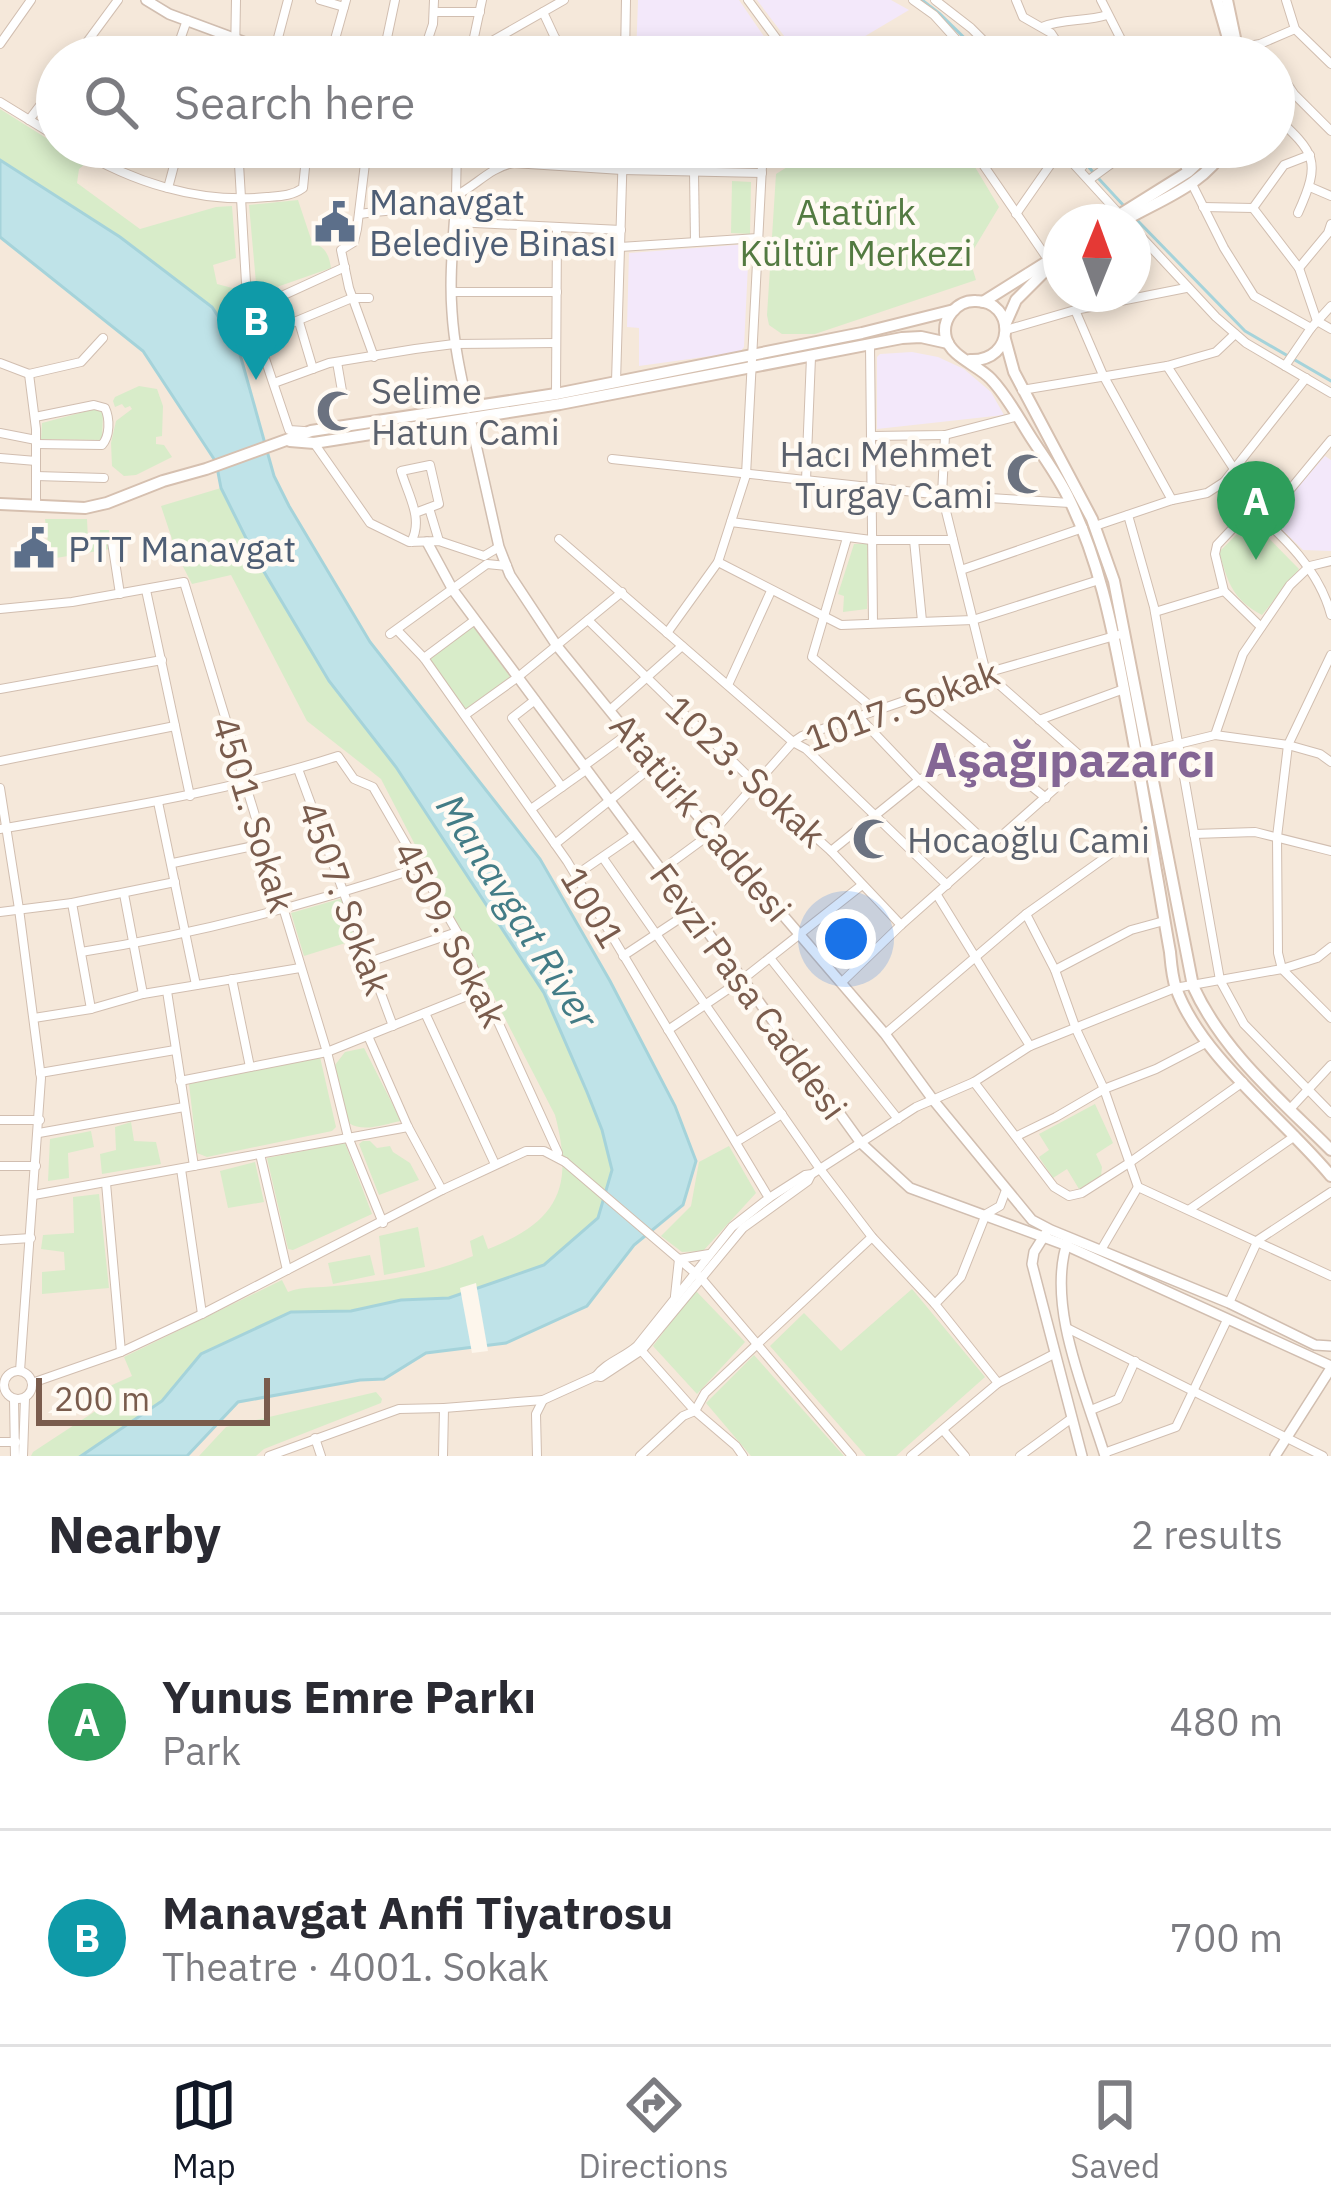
<!DOCTYPE html>
<meta charset="utf-8">
<style>
body{margin:0;font-family:"IBM Plex Sans",sans-serif;background:#f2f2f3;color:#2b2b33}
.compass{position:absolute;left:1043px;top:204px;width:108px;height:108px;border-radius:50%;background:#fff;box-shadow:0 6px 18px #0003;rotate:1deg}
.scale{position:absolute;left:36px;bottom:30px;width:234px;box-sizing:border-box;padding-left:12px;border:6px solid #7a5c4d;border-top:0;font-size:33px;line-height:42px;white-space:nowrap;color:#7a5c4d;-webkit-text-stroke:9px #fffaf3;paint-order:stroke}
.you{position:absolute;left:846px;top:939px;width:42px;height:42px;margin:-30px;border:9px solid #fff;border-radius:50%;background:#1a73e8;box-shadow:0 0 0 18px #1a73e833}
.badge{display:grid;place-items:center;width:78px;height:78px;border-radius:50%;background:#111827;color:#fff;font-size:39px;font-weight:700}
.pin{position:absolute;translate:-50% -99px;filter:drop-shadow(0 3px 6px #0008)}
.pin::after{content:'';position:absolute;top:63px;width:42px;height:36px;background:inherit;clip-path:polygon(0 0,100% 0,50% 100%)}
.list{margin:0;padding:0;list-style:none}
h2{display:flex;justify-content:space-between;align-items:center;height:156px;margin:0;padding:0 48px;font-size:51px}
h2 small{font-size:39px;font-weight:400;color:#7c7c81}
.list li{display:grid;grid-template-columns:78px 1fr auto;gap:36px;align-items:center;box-sizing:border-box;height:216px;padding:0 48px;border-top:3px solid #e1e1e2}
.list b{display:block;font-size:45px;white-space:nowrap}
.list p{margin:0;font-size:39px;white-space:nowrap;color:#7c7c81}
.list em{font-size:39px;font-style:normal;color:#7c7c81}
.icon{flex:none;width:66px;height:66px;fill:none;stroke:currentColor;stroke-width:2;stroke-linecap:round;stroke-linejoin:round}
.map{position:relative;flex:none;width:1331px;height:1456px;overflow:hidden}
.search{position:absolute;background:#fff;box-shadow:0 6px 18px #0003;left:36px;right:36px;top:36px;height:132px;display:flex;align-items:center;gap:30px;box-sizing:border-box;padding:0 42px;border-radius:66px;color:#7c7c81;font-size:45px}
.sheet{height:588px;background:#fff}
nav{display:flex;justify-content:space-around;align-items:center;box-sizing:border-box;height:168px;border-top:3px solid #e1e1e2;background:#fff;font-size:33px;color:#7c7c81}
nav a{display:grid;justify-items:center;gap:6px}
nav .on{color:#111827}
.map>svg:first-child{display:block}
</style>
<div class="map">
<svg width="1331" height="1456" viewBox="0 0 1331 1456">
<rect width="100%" height="100%" fill="#fdf6ec"/>
<!-- residential -->
<path fill="#f5e8da" fill-rule="evenodd" d="M0 0H1331V1456H0ZM57 57H1274V147H57ZM1061 222H1133V294H1061Z"/>
<!-- education -->
<g fill="#f3e8fa">
<path d="M638 0H739L778 57H636Z"/>
<path d="M757 0H891L909 10 830 57H800Z"/>
<path d="M633 147H725V162L632 157Z"/>
<path d="M749 244 744 347 740 352 639 366V328L627 327 629 253Z"/>
<path d="M912 352 938 357 964 369 991 392 1004 415 877 429V357L880 354Z"/>
<path d="M1325 456 1331 460V551L1303 550 1270 518Z"/>
</g>
<!-- green -->
<g fill="#d8ecc9">
<path d="M0 109 86 163 79 169 77 183 140 229 216 207 232 206 236 258 213 265 217 284 240 290 261 361 247 364C237 344 222 329 206 312 147 248 73 207 0 160Z"/>
<path d="M819 147H963L999 207 969 257 976 280 815 334H782L769 325 767 315 776 174Z"/>
<path d="M732 181 751 182 750 234 731 233Z"/>
<path d="M298 200 312 242C325 247 329 254 331 268L257 294 249 205Z"/>
<path d="M139 386 157 389 163 406 162 436 156 437V444L164 445 172 457 136 475 124 476 112 466 111 443 116 421 132 409 130 406 125 408 122 404 115 407 113 401 115 397Z"/>
<path d="M91 410H100L103 413 102 440 41 439 42 423Z"/>
<path d="M221 488 257 560 329 681 396 767 544 993 587 1092 602 1130 612 1170 598 1217 544 1265 449 1298 401 1300 351 1311 291 1312 201 1354 160 1402 81 1456H31L33 1452 97 1410 103 1402 101 1390 132 1376 124 1357 282 1280 288 1292C303 1286 319 1288 335 1286 380 1281 431 1275 473 1256L470 1241 483 1235 488 1249C559 1221 574 1187 555 1115L381 779 307 721 231 575 192 584 178 557 161 506Z"/>
<path d="M45 519H87L88 540 99 539 100 530H109L110 549 50 559Z"/>
<path d="M1251 520 1299 569 1262 615C1232 599 1228 582 1219 552Z"/>
<path d="M854 544H869L867 609 843 612 844 596 838 594Z"/>
<path d="M473 626 511 678 466 711 428 659Z"/>
<path d="M343 898 355 940 304 956 291 913Z"/>
<path d="M364 1048 401 1121C385 1124 363 1133 349 1123L335 1065 345 1052Z"/>
<path d="M320 1057 336 1127 332 1131 207 1157 197 1153 189 1084Z"/>
<path d="M1095 1104 1113 1143 1096 1154 1102 1167 1101 1176 1079 1189 1067 1169 1053 1178 1039 1157 1049 1150 1039 1134Z"/>
<path d="M131 1122 134 1141 156 1142 161 1164 102 1174 100 1154 116 1150 115 1127Z"/>
<path d="M91 1131 94 1147 68 1153 69 1178 48 1181 50 1139Z"/>
<path d="M363 1141H370L377 1148 390 1146 393 1152 410 1163 419 1180 379 1195 359 1144Z"/>
<path d="M345 1143 372 1214 293 1250 288 1249 267 1158Z"/>
<path d="M729 1146 756 1193 703 1251 682 1252 661 1236 691 1206 699 1162Z"/>
<path d="M255 1162 264 1202 228 1208 220 1171Z"/>
<path d="M99 1194 109 1288 42 1294V1272L65 1270 64 1252 41 1249 43 1235 74 1233 73 1197Z"/>
<path d="M418 1227 425 1267 384 1275 379 1236Z"/>
<path d="M370 1255 375 1275 333 1284 328 1263Z"/>
<path d="M912 1289 985 1377 896 1456H866L770 1346 804 1313 841 1351Z"/>
<path d="M695 1290 745 1342 697 1394 653 1346Z"/>
<path d="M754 1355 844 1456H751L706 1403Z"/>
<path d="M376 1392 382 1399 381 1403 264 1449 256 1456H199L226 1427Z"/>
</g>
<!-- water -->
<path fill="#bfe3e8" stroke="#a5d3da" stroke-width="3" d="M0 160 120 237 212 307 238 347 274 476 289 506 370 642 540 859 610 981 675 1106 696 1161 683 1205 634 1245 587 1306 506 1343 426 1353 384 1379 360 1380 238 1402 187 1456H81L162 1401 201 1354 291 1312 351 1311 401 1300 449 1298 544 1265 598 1218 612 1170 602 1130 587 1092 544 993 396 767 329 681 257 560 221 488 216 462 143 351 0 237Z"/>
<!-- pier -->
<path fill="#fdf6ec" d="M476 1283 488 1351 472 1353 460 1288Z"/>
<g fill="none" stroke-linecap="round" stroke-linejoin="round">
<!-- stream -->
<g stroke="#a5d3da" stroke-width="3">
<path d="M922 0 940 14 984 57"/>
<path d="M1081 147 1087 165 1093 172"/>
<path d="M1099 179 1125 207"/>
<path d="M1136 219 1245 331 1331 381"/>
</g>
<!-- minor casing -->
<g stroke="#d1beb0" stroke-width="10">
<g id="minor">
<path d="M320 0 344 7"/>
<path d="M748 0 790 57"/>
<path d="M913 0 934 15 972 57"/>
<path d="M935 0 971 28 1000 57"/>
<path d="M1016 0 1023 17 1051 33 1067 57"/>
<path d="M1101 0 1130 57"/>
<path d="M1286 0 1295 29 1331 64"/>
<path d="M434 12H480"/>
<path d="M543 12 564 57"/>
<path d="M1042 27C1063 18 1086 22 1107 15"/>
<path d="M0 44 31 0"/>
<path d="M1238 48 1260 44 1295 29"/>
<path d="M274 53 288 0"/>
<path d="M471 53 564 0"/>
<path d="M470 56 482 0"/>
<path d="M76 57 118 0"/>
<path d="M174 57 187 20"/>
<path d="M235 57 236 0"/>
<path d="M330 57 346 0"/>
<path d="M383 57 395 0"/>
<path d="M422 57 433 24 434 0"/>
<path d="M524 57 556 39"/>
<path d="M625 57 626 0"/>
<path d="M853 57 870 54 879 57"/>
<path d="M1274 64 1294 94 1331 131"/>
<path d="M0 102 57 137"/>
<path d="M1274 115C1315 153 1322 160 1298 213"/>
<path d="M29 120 57 83"/>
<path d="M74 147C131 182 199 204 267 197 280 196 292 196 303 188L307 147"/>
<path d="M238 147 246 283 254 326 289 430 304 431"/>
<path d="M367 147 357 229 354 242 341 250 349 288 374 357"/>
<path d="M971 147 1049 261"/>
<path d="M1058 147 1122 217"/>
<path d="M1073 147 1082 167"/>
<path d="M1176 147 1188 172"/>
<path d="M513 163 622 170 762 173"/>
<path d="M694 171 695 242"/>
<path d="M1089 180 1134 147"/>
<path d="M1192 184 1224 248 1254 296 1311 328"/>
<path d="M1310 187 1331 196"/>
<path d="M168 188 179 147"/>
<path d="M456 195 457 147"/>
<path d="M1203 207 1253 208 1299 268 1317 321 1331 329"/>
<path d="M1253 208 1284 165 1310 155"/>
<path d="M360 214C391 209 426 211 455 196 476 186 489 168 513 163V152L517 147"/>
<path d="M1016 214 1062 148"/>
<path d="M455 222 621 230"/>
<path d="M1133 228 1216 317 1246 343 1331 393"/>
<path d="M620 247 758 238"/>
<path d="M1299 268 1328 233 1331 224"/>
<path d="M451 292H557"/>
<path d="M251 310 345 267"/>
<path d="M1075 310 1103 375 1172 500"/>
<path d="M299 322 313 369"/>
<path d="M1006 330 1075 310 1186 288"/>
<path d="M258 337 352 298H369"/>
<path d="M870 345 873 623"/>
<path d="M337 362 342 391"/>
<path d="M0 363 29 374"/>
<path d="M1167 366 1234 469"/>
<path d="M1285 366 1311 328 1331 306"/>
<path d="M29 374 36 429V506"/>
<path d="M29 374 81 362 103 338"/>
<path d="M616 382 623 147"/>
<path d="M274 383 329 363 415 349 454 344 556 343"/>
<path d="M1022 390 1167 366 1216 352 1235 334"/>
<path d="M556 394 557 227"/>
<path d="M35 417 94 405 105 408C110 419 110 436 102 445L36 444"/>
<path d="M0 433 36 440"/>
<path d="M945 435 942 495 986 673 1086 761"/>
<path d="M872 436 945 435 1018 416"/>
<path d="M314 443 370 523 409 542 439 541 484 556 499 547"/>
<path d="M0 458 36 461"/>
<path d="M612 459 942 495 1070 503"/>
<path d="M36 476 104 478"/>
<path d="M806 480 811 357"/>
<path d="M1224 482C1265 522 1316 558 1331 615"/>
<path d="M429 508 439 541"/>
<path d="M1251 509 1217 545 1215 554 1224 591 1261 627"/>
<path d="M1128 515 1154 607 1220 980 1244 1024 1331 1113"/>
<path d="M1264 521 1331 440"/>
<path d="M731 522 871 540H953"/>
<path d="M1095 526 1172 500 1207 493 1224 482 1306 378"/>
<path d="M847 538 812 657 875 710"/>
<path d="M559 539 793 742 806 749 947 885"/>
<path d="M914 540 922 621"/>
<path d="M112 542 120 594"/>
<path d="M411 542C424 519 408 495 401 471L430 465 439 504 415 513"/>
<path d="M718 562 841 625 973 620 1099 580"/>
<path d="M961 570 1083 528"/>
<path d="M146 590 190 796"/>
<path d="M0 609 72 602 184 582 327 1052 348 1137 383 1223"/>
<path d="M1155 612 1224 591"/>
<path d="M588 620 757 785 831 851 901 925"/>
<path d="M397 630 424 658 567 861 769 1198"/>
<path d="M667 633 718 562 746 475 763 147"/>
<path d="M390 634 487 564 507 566"/>
<path d="M1331 655 1288 745 1277 837 1278 953 1282 969 1331 1018"/>
<path d="M424 658 475 620"/>
<path d="M728 685 771 591"/>
<path d="M0 689 162 660"/>
<path d="M922 698 1046 798"/>
<path d="M535 700 512 718 562 787"/>
<path d="M610 710 682 646"/>
<path d="M465 715 518 677 622 592"/>
<path d="M859 717 919 780 990 846"/>
<path d="M1039 720 1124 689"/>
<path d="M1215 735 1243 654 1290 585 1310 566 1331 561"/>
<path d="M0 761 175 726"/>
<path d="M584 766 629 733"/>
<path d="M298 769 393 1026"/>
<path d="M0 788 19 909 41 1078 20 1371"/>
<path d="M158 802 196 985"/>
<path d="M531 809 586 770"/>
<path d="M0 829C114 809 227 792 338 756L354 779 373 787 457 932 558 1153"/>
<path d="M1194 834 1255 832 1331 851"/>
<path d="M555 844 654 765"/>
<path d="M831 851 919 780 984 747"/>
<path d="M603 858 820 1169 872 1237 935 1304 998 1383 1054 1354"/>
<path d="M173 863 263 844"/>
<path d="M660 871 713 832 793 742 802 736 986 673 1118 635"/>
<path d="M576 875 634 835"/>
<path d="M124 894 143 994"/>
<path d="M937 895 1030 1046"/>
<path d="M72 903 91 1009"/>
<path d="M0 912 72 903 175 882"/>
<path d="M1026 914 1055 970 1076 1029 1104 1089 1138 1187 1331 1276"/>
<path d="M81 952C197 934 307 905 418 868"/>
<path d="M623 956 691 911"/>
<path d="M770 958 898 1119"/>
<path d="M369 962 457 932"/>
<path d="M1055 970 1131 930 1164 921"/>
<path d="M232 979 250 1067"/>
<path d="M842 982 901 925 1086 761 1137 754 1215 735 1288 745 1320 754 1331 762"/>
<path d="M167 991 194 1166"/>
<path d="M425 1013 494 1162"/>
<path d="M34 1018 91 1009 143 994 300 968"/>
<path d="M668 1030 743 979 862 885"/>
<path d="M885 1034 1026 914 1113 852 1151 841"/>
<path d="M368 1036 408 1127 442 1190"/>
<path d="M40 1073 175 1050"/>
<path d="M180 1081 327 1052 482 990"/>
<path d="M974 1082 1054 1187 1069 1196 1082 1193 1129 1163 1243 1082"/>
<path d="M1290 1109 1331 1065"/>
<path d="M0 1120H40"/>
<path d="M39 1133 184 1107"/>
<path d="M1017 1136 1056 1117 1104 1089 1156 1069 1206 1043"/>
<path d="M736 1142 782 1114"/>
<path d="M260 1154 287 1270"/>
<path d="M565 1162 701 1278 852 1456"/>
<path d="M0 1166H36"/>
<path d="M181 1169 202 1314"/>
<path d="M106 1183 121 1352"/>
<path d="M34 1195 408 1127"/>
<path d="M1190 1209 1295 1136"/>
<path d="M0 1240 31 1238"/>
<path d="M1101 1250 1138 1187"/>
<path d="M675 1296 679 1259 709 1254"/>
<path d="M1229 1303 1258 1240 1331 1192"/>
<path d="M935 1304 961 1277 986 1214 1000 1206 1006 1190"/>
<path d="M1067 1328 1323 1456"/>
<path d="M639 1348 695 1411 705 1393 872 1237"/>
<circle cx="18" cy="1385" r="14"/>
<path d="M596 1376C605 1363 625 1357 637 1346L732 1227 769 1198 805 1175 812 1174 916 1107 974 1082 1030 1046 1175 988 1282 969 1317 958 1331 947"/>
<path d="M32 1383 121 1352 202 1314 442 1190 526 1151H544L565 1162"/>
<path d="M14 1399 15 1456"/>
<path d="M1091 1410 1118 1399 1135 1361"/>
<path d="M943 1430 965 1456"/>
<path d="M315 1438 321 1456"/>
<path d="M0 1442H16"/>
<path d="M1104 1453 1176 1427 1227 1320"/>
<path d="M23 1456 25 1398"/>
<path d="M269 1456 399 1409 444 1408"/>
<path d="M443 1456 444 1408 543 1400"/>
<path d="M537 1456 536 1414 543 1400 596 1376 601 1377 642 1350 743 1228 808 1181 811 1175"/>
<path d="M640 1456 683 1416 695 1411 736 1446 743 1456"/>
<path d="M911 1456 998 1383"/>
<path d="M1020 1456 1072 1418"/>
</g>
</g>
<!-- tertiary casing -->
<g stroke="#d1beb0" stroke-width="12">
<g id="tertiary">
<path d="M146 0 169 14 285 57"/>
<path d="M456 196C454 235 449 273 452 312 454 345 461 376 468 408"/>
<path d="M470 418 499 547 510 575 557 646 654 765 885 1034 934 1101 1032 1220 1051 1230 1229 1303 1315 1345 1331 1346"/>
<path d="M427 542 453 590 744 981 861 1143 910 1188 1065 1245 1331 1366"/>
<path d="M1046 1233 1034 1252 1032 1264 1082 1456"/>
<path d="M1068 1240C1045 1304 1086 1394 1105 1456"/>
<path d="M1275 1456 1331 1368"/>
</g>
</g>
<!-- secondary casing -->
<g stroke="#d6c0b0" stroke-width="14">
<g id="secondary">
<path d="M1217 0 1229 42V57"/>
<path d="M1227 0 1239 57"/>
<path d="M1108 222 1188 172 1215 147"/>
<path d="M1122 222C1159 200 1204 186 1226 147"/>
<path d="M983 302 1061 253"/>
<path d="M1005 325 1016 300 1045 271"/>
<path d="M1005 339 1014 372 1092 519 1114 581 1193 986C1223 1052 1280 1099 1331 1150"/>
<path d="M970 360C1016 362 1016 301 976 301 957 300 941 319 946 338 951 357 978 365 991 379 1008 397 1019 419 1032 439 1045 459 1060 479 1070 501 1098 559 1111 621 1123 684 1135 746 1146 809 1156 871 1161 898 1165 925 1170 952 1171 963 1172 977 1176 988 1200 1056 1284 1119 1331 1176"/>
<path d="M290 441 314 443 560 404 902 338 921 337 948 343"/>
<path d="M0 504 85 508 107 503 163 481 206 469 311 431 556 394 862 333 954 310"/>
</g>
</g>
<!-- minor -->
<use href="#minor" stroke="#fff" stroke-width="8"/>
<!-- tertiary -->
<use href="#tertiary" stroke="#fff" stroke-width="9"/>
<!-- secondary -->
<use href="#secondary" stroke="#fff" stroke-width="10"/>
</g>
<!-- icons -->
<defs>
<g id="civic-bare" transform="scale(3.24)"><path d="M-.6-6.5H3V-4.5H.6V-3L4-1V1h2V6H-6V1h2V-1L-.6-3ZM-1.2 2.5V6h2.4V2.5Z" fill="#5c6f8a" stroke="#fffaf3" stroke-width="2.5" paint-order="stroke"/></g>
<g id="mosque-bare" transform="scale(3.24)"><path d="M3.5-4.9A6 6 0 1 0 3.5 4.9A5 5 0 1 1 3.5-4.9Z" fill="#6b7280" stroke="#fffaf3" stroke-width="2.5" paint-order="stroke"/></g>
</defs>
<g fill-rule="evenodd">
<use href="#civic-bare" x="335" y="222"/>
<use href="#mosque-bare" x="337" y="411"/>
<use href="#mosque-bare" x="1027" y="474"/>
<use href="#civic-bare" x="34" y="548"/>
<use href="#mosque-bare" x="873" y="839"/>
</g>
<g text-anchor="middle" dominant-baseline="central" stroke-width="9" stroke-linejoin="round" paint-order="stroke">
<!-- service labels -->
<g font-size="36" fill="#4e5e75" stroke="#fffaf3" text-anchor="start">
<text x="369" y="201">Manavgat<tspan x="369" dy="41">Belediye Binası</tspan></text>
<text x="68" y="548">PTT Manavgat</text>
</g>
<!-- park labels -->
<g font-size="36" fill="#537a41" stroke="#fffaf3">
<text x="856" y="211">Atatürk<tspan x="856" dy="41">Kültür Merkezi</tspan></text>
</g>
<!-- worship labels -->
<g font-size="36" fill="#5b616d" stroke="#fffaf3" text-anchor="start">
<text x="371" y="390">Selime<tspan x="371" dy="41">Hatun Cami</tspan></text>
<text x="993" y="453" text-anchor="end">Hacı Mehmet<tspan x="993" dy="41">Turgay Cami</tspan></text>
<text x="907" y="839">Hocaoğlu Cami</text>
</g>
<!-- street labels -->
<g font-size="36" fill="#7a5c4d" stroke="#fffaf3">
<text transform="translate(902 705) rotate(-20)">1017. Sokak</text>
<text transform="translate(746 771) rotate(43)">1023. Sokak</text>
<text transform="translate(254 814) rotate(73)">4501. Sokak</text>
<text transform="translate(701 817) rotate(50)">Atatürk Caddesi</text>
<text transform="translate(345 898) rotate(70)">4507. Sokak</text>
<text transform="translate(593 907) rotate(59)">1001</text>
<text transform="translate(451 934) rotate(63)">4509. Sokak</text>
<text transform="translate(749 991) rotate(54)">Fevzi Pasa Caddesi</text>
</g>
<!-- water labels -->
<g font-size="39" font-style="italic" fill="#437c86" stroke="#fffaf3">
<text transform="translate(518 911) rotate(58)">Manavgat River</text>
</g>
<!-- district labels -->
<g font-size="48" font-weight="bold" fill="#846695" stroke="#fffaf3">
<text x="1070" y="759">Aşağıpazarcı</text>
</g>
</g>
</svg>
<svg class="compass" viewBox="-18 -18 36 36"><path d="M0-13l5 13h-10z" fill="#e53935"/><path d="M0 13l5-13h-10z" fill="#7c7c81"/></svg>
<div class="scale">200 m</div>
<div class="you"></div>
<div class="pin badge" style="left:1256px;top:560px;background:#2e9e5b">A</div>
<div class="pin badge" style="left:256px;top:380px;background:#0f9aa8">B</div>
<div class="search"><svg class="icon" aria-label="search" viewBox="0 0 24 24"><circle cx="10" cy="10" r="6"/><path d="M15 15l6 6"/></svg>Search here</div>
</div>
<section class="sheet">
<h2>Nearby<small>2 results</small></h2>
<ul class="list">
<li><span class="badge" style="background:#2e9e5b">A</span><div><b>Yunus Emre Parkı</b><p>Park</p></div><em>480 m</em></li>
<li><span class="badge" style="background:#0f9aa8">B</span><div><b>Manavgat Anfi Tiyatrosu</b><p>Theatre · 4001. Sokak</p></div><em>700 m</em></li>
</ul>
</section>
<nav>
<a class="on"><svg class="icon" aria-label="map" viewBox="0 0 24 24"><path d="M3 6l6-2 6 2 6-2v14l-6 2-6-2-6 2zM9 4v14M15 6v14"/></svg>Map</a>
<a><svg class="icon" aria-label="directions" viewBox="0 0 24 24"><path d="M12 3l9 9-9 9-9-9zM9 14v-3h6M13 9l2 2-2 2"/></svg>Directions</a>
<a><svg class="icon" aria-label="saved" viewBox="0 0 24 24"><path d="M7 4h10v16l-5-4-5 4z"/></svg>Saved</a>
</nav>
